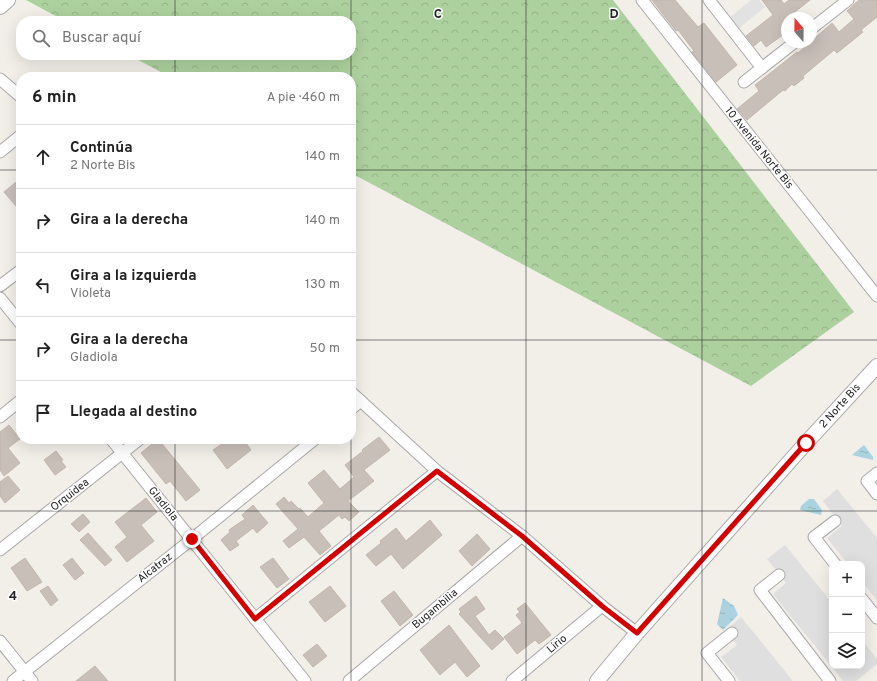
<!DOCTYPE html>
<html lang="es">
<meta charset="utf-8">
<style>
body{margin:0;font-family:Overpass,sans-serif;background:#f2f2f2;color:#222}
.controls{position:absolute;right:12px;bottom:12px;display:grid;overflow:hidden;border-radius:8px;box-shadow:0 4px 16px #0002}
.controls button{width:36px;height:36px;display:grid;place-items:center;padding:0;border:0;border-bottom:1px solid #e0e0e0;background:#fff;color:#222;font:20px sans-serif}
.compass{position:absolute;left:781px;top:12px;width:36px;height:36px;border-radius:50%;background:#fff;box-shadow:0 4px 16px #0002;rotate:340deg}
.stop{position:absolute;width:12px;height:12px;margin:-9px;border:3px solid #d40000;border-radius:50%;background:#fff}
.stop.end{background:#d40000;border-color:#fff;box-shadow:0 1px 4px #0008}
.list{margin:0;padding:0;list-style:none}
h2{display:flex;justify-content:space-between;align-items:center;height:52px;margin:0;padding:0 16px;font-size:17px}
h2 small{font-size:13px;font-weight:400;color:#767676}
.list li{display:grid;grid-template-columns:26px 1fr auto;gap:12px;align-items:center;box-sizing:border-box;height:64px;padding:0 16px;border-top:1px solid #e0e0e0}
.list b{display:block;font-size:15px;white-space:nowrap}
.list p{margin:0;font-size:13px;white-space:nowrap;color:#767676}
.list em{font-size:13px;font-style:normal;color:#767676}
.icon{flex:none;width:22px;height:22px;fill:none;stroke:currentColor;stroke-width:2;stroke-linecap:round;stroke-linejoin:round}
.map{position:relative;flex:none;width:877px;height:681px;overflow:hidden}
.search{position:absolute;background:#fff;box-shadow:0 4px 16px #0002;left:16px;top:16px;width:340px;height:44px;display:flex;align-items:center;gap:10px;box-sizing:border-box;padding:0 14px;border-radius:16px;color:#767676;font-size:15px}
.panel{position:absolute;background:#fff;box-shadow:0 4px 16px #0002;left:16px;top:72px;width:340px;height:372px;border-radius:16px}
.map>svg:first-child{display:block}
</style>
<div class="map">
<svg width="877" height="681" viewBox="0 0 877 681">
<defs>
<pattern id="forest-crowns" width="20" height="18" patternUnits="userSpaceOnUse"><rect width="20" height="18" fill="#add19e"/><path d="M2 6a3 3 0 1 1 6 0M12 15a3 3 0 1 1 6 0" fill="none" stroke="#95b388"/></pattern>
<pattern id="water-ripples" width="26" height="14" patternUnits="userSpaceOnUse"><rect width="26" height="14" fill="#aad3df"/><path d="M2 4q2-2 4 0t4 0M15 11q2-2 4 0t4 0" fill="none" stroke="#92b5bf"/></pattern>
</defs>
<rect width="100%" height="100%" fill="#f2efe9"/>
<!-- residential -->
<g fill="#e0dfdf">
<path d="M837 489 877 538V600L862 582V564H848L827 538 842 526 823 501Z"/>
<path d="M785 545 832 603V666H862V640L877 659V664L856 681H843L773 594 786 583 767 559Z"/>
<path d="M741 617 793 681H740L721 657 737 645 725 631Z"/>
</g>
<!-- forest -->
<path fill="url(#forest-crowns)" d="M26 0H613L854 312 751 386 351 173V77H170L129 55H351V21H65Z"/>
<!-- parking -->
<path fill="#e2e2e2" d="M751 0H759L765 7 738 29 729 18Z"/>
<!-- water -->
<g fill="url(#water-ripples)">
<path d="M864 445 873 457V460L852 455Z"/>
<path d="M809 499H814L822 510 821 515 800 510 801 506Z"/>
<path d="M723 598 734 606 738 615 723 630 717 624Z"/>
</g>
<!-- building -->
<g fill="#c7bfb8" stroke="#c4b6ab">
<path d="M652 0H675L698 27 704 23 737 65 716 82 692 52 694 51 678 30 676 31Z"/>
<path d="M762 0H781L784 4 789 0H810L782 22 787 29V32L766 47 761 40 754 46 746 36 773 15Z"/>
<path d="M859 0H877V17L861 30 863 32 837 53 834 50 803 76 804 78 794 86 792 84 785 91 783 90 747 120 737 109 759 91 755 85 797 52 798 53 832 23 839 32 854 19 847 11Z"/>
<path d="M21 178V212L4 192Z"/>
<path d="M9 425 20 439 8 448 20 463 4 476 0 470V432Z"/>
<path d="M379 437 390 450 364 470 374 481 348 501 359 512 349 521 345 517 342 519 339 515 319 531 331 546 320 555 304 537 289 548 283 541 298 529 276 504 284 497 289 503 291 501 299 509 300 508 308 517 324 503 308 483 324 470 340 489 354 477 345 465 363 451 362 450Z"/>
<path d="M158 439 200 490 186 501 170 481 166 484 141 453Z"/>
<path d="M229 439H243L251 450 227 469 213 450Z"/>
<path d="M56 451 63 460 61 461 66 467 55 475 44 460Z"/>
<path d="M8 476 20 490 5 503 0 496V482Z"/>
<path d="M146 498 157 512 141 525 154 541 127 562 115 547 127 537 115 522Z"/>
<path d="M253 505 268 523 257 533 253 528 236 541 239 545 230 551 221 540 230 532 229 530 245 519 242 515Z"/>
<path d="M83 514 90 522 79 532 71 524Z"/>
<path d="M430 520 442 535 403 569 391 554 376 566 366 555 381 543 380 541 396 528 406 541Z"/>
<path d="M88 533 112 560 105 566 80 540Z"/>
<path d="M477 534 490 549 472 566 459 551Z"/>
<path d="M25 558 42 582 27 591 11 568Z"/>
<path d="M72 558 84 573 75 580 63 565Z"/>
<path d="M273 558 289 579 277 588 260 567Z"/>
<path d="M48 586 58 600 51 606 40 591Z"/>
<path d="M330 586 346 606 325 622 309 602Z"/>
<path d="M394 591 413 615 400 626 381 601Z"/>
<path d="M476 596 485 609 475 616 489 635 495 630 504 639 492 650 459 614 461 612 459 609Z"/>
<path d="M525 603 551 635 539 644 535 640 517 654 504 637 522 623 516 615 520 612 517 609Z"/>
<path d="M449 625 480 666 467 677 455 662 440 675 420 650Z"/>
<path d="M317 644 327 656 313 667 303 655Z"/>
<path d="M95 666 108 681H76Z"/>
</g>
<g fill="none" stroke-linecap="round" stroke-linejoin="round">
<!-- minor casing -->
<g stroke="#a9a9a9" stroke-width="13">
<g id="minor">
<path d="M642 0 877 296"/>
<path d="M709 0 762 68"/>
<path d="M811 29 848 0"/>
<path d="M0 79 21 97"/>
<path d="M744 82 795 42"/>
<path d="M0 152 21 135"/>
<path d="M0 286 21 270"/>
<path d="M0 298 21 324"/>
<path d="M351 392 437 471 522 536 602 606 637 633"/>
<path d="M351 409 361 401"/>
<path d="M0 417 21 400"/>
<path d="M111 439 305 681"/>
<path d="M877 473 867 481 877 494"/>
<path d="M835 521 814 537 835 564"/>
<path d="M0 550 140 439"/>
<path d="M779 575 760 590 830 681"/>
<path d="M862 599 877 618"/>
<path d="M255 619 437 471"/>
<path d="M0 641 32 681"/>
<path d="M13 681 192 539 315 439"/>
<path d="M349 681 522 536"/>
<path d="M512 681 602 606"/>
<path d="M729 681 707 653 732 633"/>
</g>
</g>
<!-- tertiary casing -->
<g stroke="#a9a9a9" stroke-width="16">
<g id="tertiary">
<path d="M0 7 8 0"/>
<path d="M597 681 637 633 806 443 877 366"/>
</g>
</g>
<!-- minor -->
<use href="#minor" stroke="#fff" stroke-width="11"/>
<!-- tertiary -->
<use href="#tertiary" stroke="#fff" stroke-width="14"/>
</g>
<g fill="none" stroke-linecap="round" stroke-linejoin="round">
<!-- route -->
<path stroke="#d40000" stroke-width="5" d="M192 539 255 619 437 471 522 536 602 606 637 633 806 443"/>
</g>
<!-- grid -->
<path fill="none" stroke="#222" stroke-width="1" stroke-opacity="0.55" d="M175 0V21M351 0V21M526 0V681M702 0V681M175 55V77M351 55V77M0 170H21M351 170H877M0 340H21M351 340H877M175 439V681M351 439V681M0 511H877"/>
<g text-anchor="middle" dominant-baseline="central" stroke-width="3" stroke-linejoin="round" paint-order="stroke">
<!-- street labels -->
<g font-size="11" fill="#222" stroke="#fff">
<text transform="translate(759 148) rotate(51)">10 Avenida Norte Bis</text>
<text transform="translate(840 406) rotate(-48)">2 Norte Bis</text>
<text transform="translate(70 495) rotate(-38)">Orquidea</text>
<text transform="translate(163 504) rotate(51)">Gladiola</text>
<text transform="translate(155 568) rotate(-38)">Alcatraz</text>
<text transform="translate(435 609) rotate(-40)">Bugambilia</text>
<text transform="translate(557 644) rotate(-40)">Lirio</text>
</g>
</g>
<g font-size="13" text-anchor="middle" font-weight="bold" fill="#222" stroke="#fff" stroke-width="3" stroke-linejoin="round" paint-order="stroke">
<text x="438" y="18">C</text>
<text x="614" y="18">D</text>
<text x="13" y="600">4</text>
</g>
</svg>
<div class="controls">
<button>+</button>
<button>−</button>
<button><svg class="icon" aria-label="layers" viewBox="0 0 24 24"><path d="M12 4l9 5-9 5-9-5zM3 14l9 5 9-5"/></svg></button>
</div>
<svg class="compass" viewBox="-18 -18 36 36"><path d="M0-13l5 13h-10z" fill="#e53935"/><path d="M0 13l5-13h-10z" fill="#767676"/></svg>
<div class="stop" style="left:806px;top:443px"></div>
<div class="stop end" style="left:192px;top:539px"></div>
<div class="search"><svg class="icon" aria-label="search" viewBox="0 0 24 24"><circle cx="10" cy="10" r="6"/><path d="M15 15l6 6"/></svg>Buscar aquí</div>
<section class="panel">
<h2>6 min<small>A pie · 460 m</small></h2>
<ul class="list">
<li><svg class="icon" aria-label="ahead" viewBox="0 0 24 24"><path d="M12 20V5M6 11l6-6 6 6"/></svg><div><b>Continúa</b><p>2 Norte Bis</p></div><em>140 m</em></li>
<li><svg class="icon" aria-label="right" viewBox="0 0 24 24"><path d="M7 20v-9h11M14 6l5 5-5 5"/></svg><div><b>Gira a la derecha</b></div><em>140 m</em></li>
<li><svg class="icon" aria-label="left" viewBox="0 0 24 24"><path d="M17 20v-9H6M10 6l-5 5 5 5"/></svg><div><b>Gira a la izquierda</b><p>Violeta</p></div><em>130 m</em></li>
<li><svg class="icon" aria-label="right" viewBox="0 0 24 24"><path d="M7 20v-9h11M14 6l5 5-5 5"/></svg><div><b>Gira a la derecha</b><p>Gladiola</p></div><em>50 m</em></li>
<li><svg class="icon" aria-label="arrive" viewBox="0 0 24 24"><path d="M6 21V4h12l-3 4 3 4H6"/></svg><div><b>Llegada al destino</b></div></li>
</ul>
</section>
</div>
